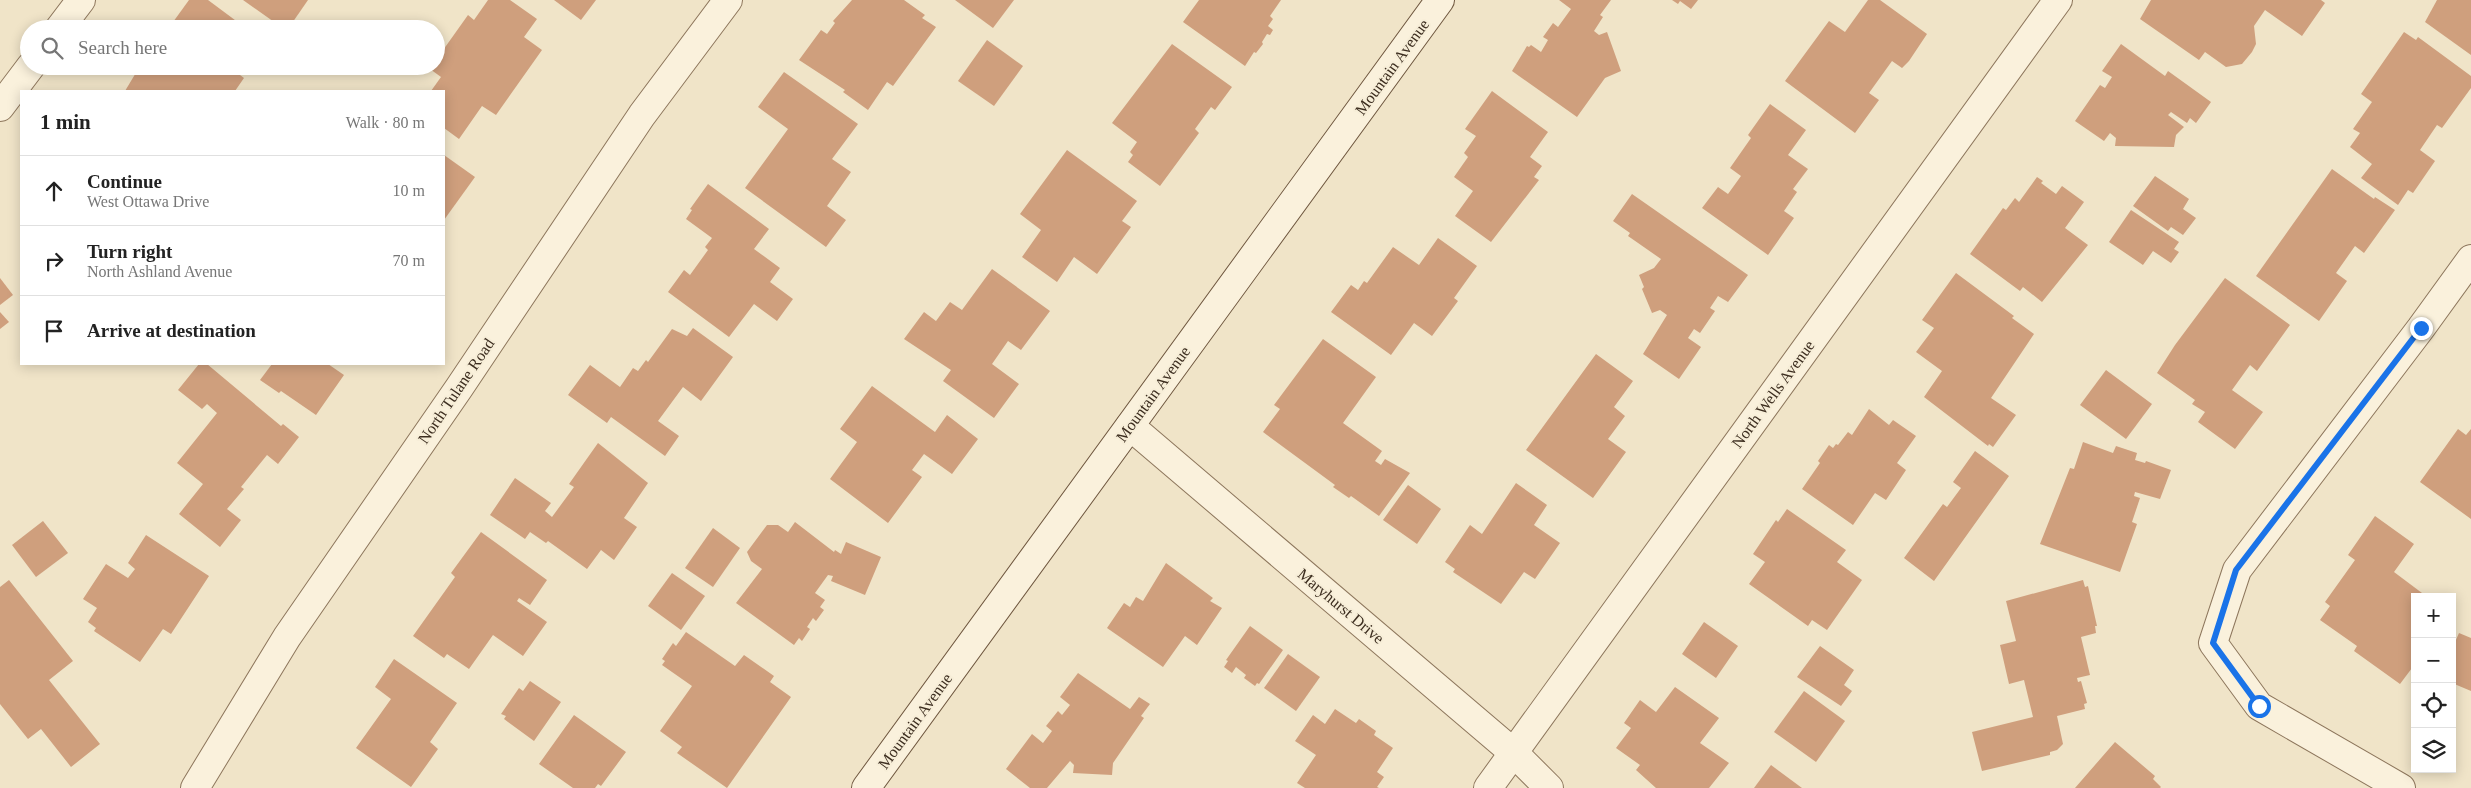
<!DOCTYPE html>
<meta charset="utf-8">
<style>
body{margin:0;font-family:Georgia,serif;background:#f2f2f2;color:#222}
.controls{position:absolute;right:15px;bottom:15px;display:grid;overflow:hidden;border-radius:0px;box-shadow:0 2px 12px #0003}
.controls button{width:45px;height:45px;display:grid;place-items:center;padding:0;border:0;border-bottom:1px solid #e0e0e0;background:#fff;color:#222;font:25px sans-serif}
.stop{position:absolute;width:15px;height:15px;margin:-11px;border:4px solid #1a73e8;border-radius:50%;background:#fff}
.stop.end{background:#1a73e8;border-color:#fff;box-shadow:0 1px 5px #0008}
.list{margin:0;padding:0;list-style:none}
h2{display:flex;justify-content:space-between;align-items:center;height:65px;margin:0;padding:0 20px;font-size:21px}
h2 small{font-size:16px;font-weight:400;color:#767676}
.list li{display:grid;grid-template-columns:32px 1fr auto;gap:15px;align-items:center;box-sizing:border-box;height:70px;padding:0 20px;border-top:1px solid #e0e0e0}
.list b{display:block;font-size:19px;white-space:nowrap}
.list p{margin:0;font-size:16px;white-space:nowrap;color:#767676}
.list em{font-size:16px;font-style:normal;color:#767676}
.icon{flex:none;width:28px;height:28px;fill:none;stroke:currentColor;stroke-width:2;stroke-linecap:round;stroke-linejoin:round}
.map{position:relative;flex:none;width:2471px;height:788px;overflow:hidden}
.search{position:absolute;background:#fff;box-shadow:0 2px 12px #0003;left:20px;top:20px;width:425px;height:55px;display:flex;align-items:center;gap:12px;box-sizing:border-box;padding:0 18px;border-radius:28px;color:#767676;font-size:19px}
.panel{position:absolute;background:#fff;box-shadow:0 2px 12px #0003;left:20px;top:90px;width:425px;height:275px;border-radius:0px}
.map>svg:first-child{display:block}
</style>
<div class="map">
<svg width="2471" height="788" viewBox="0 0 2471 788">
<rect width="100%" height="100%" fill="#f0e4c8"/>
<!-- building -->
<g fill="#cf9f7d">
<path d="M189 0H208L247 29H168Z"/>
<path d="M243 0H308L288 29H284Z"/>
<path d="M488 0H510L537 19 524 37 542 50 496 115 482 106 459 139 444 128V91H431L441 77 430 69 432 66H436V60L468 15 474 20Z"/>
<path d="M554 0H596L581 20Z"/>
<path d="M852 0H904L925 15 922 18 936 27 893 86 887 82 868 110 843 92 845 90 799 60 821 30 827 34 835 23 833 21Z"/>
<path d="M955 0H1014L993 28Z"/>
<path d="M1199 0H1281L1270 16 1273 19 1268 26 1273 30 1270 35 1267 34 1262 42 1263 44 1256 53 1254 52 1245 66 1183 22Z"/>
<path d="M1559 0H1611L1600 15 1603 17 1594 31 1599 35 1607 32 1621 71 1605 78 1577 117 1512 71 1527 46 1529 47 1531 45 1541 52 1548 40 1543 37 1553 23 1558 27 1571 9Z"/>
<path d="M1672 0H1698L1691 9 1680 1 1678 4Z"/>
<path d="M1868 0H1880L1927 34 1909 61 1902 68 1892 61 1869 93 1879 100 1855 133 1785 81 1829 21 1845 32Z"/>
<path d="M2151 0H2321L2325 3 2302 36 2265 10 2254 26 2256 44 2252 52 2242 64 2226 67 2205 52 2199 60 2140 19Z"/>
<path d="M2437 0H2471V55L2425 22Z"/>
<path d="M2404 32 2416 40 2418 37 2471 76V88L2442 128 2437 125 2420 150 2435 161 2413 193 2408 190 2398 205 2361 178 2372 164 2350 147 2360 133 2353 129 2372 102 2361 94Z"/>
<path d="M987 40 1023 66 994 106 958 81Z"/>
<path d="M1172 44 1232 87 1215 110 1211 107 1195 129 1199 133 1160 186 1128 162 1133 155 1130 152 1137 142 1112 123Z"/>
<path d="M2121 44 2165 76 2168 71 2211 102 2196 123 2190 118 2187 123 2171 112 2168 115 2184 127 2176 135 2174 147 2115 146 2116 138 2110 133 2104 141 2075 121 2100 85 2105 88 2112 77 2102 71Z"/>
<path d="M140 66H234L232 69 244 78 235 91H125Z"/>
<path d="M784 72 858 124 832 159 851 172 827 206 846 220 826 247 745 188 788 129 758 107Z"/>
<path d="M1492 91 1548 132 1530 157 1542 166 1534 177 1539 180 1491 242 1455 216 1473 191 1454 177 1468 157 1464 153 1476 136 1465 129Z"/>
<path d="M1770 104 1806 130 1788 155 1808 169 1793 189 1797 192 1784 211 1794 218 1768 255 1702 208 1718 187 1728 194 1741 176 1730 168 1751 138 1748 135Z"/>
<path d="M1067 150 1137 201 1122 221 1131 227 1097 274 1074 257 1057 282 1022 257 1041 230 1020 214Z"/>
<path d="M444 155 475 177 444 220Z"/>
<path d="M2332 169 2374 199 2375 197 2395 210 2364 253 2355 246 2336 273 2347 281 2319 321 2256 276Z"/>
<path d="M2155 176 2189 199 2183 209 2196 218 2183 235 2171 227 2168 231 2133 206Z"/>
<path d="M2037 177 2043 181 2041 183 2056 194 2062 186 2084 202 2065 228 2088 245 2042 302 2023 287 2020 291 1970 254 2003 208 2006 210 2015 198 2019 202Z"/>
<path d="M708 184 769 229 754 249 780 268 770 282 793 299 777 321 754 304 729 337 668 292 684 270 690 275 708 250 705 247 712 238 686 219 692 210 690 209Z"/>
<path d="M1632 194 1748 275 1728 302 1718 296 1710 308 1715 311 1700 333 1694 329 1688 338 1701 347 1679 379 1643 354 1667 315 1660 310 1652 313 1642 289 1644 287 1639 275 1654 268 1661 259 1628 236 1630 233 1613 221Z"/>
<path d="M2131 210 2179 242 2174 249 2179 252 2171 263 2153 251 2143 265 2109 242Z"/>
<path d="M1438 238 1477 266 1454 298 1458 301 1432 336 1414 323 1391 355 1331 312 1351 285 1358 290 1364 281 1367 283 1393 247 1419 265Z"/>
<path d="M992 269 1050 311 1021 350 1008 341 992 364 1019 384 994 418 943 381 951 370 904 339 924 312 936 321 950 302 962 310Z"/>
<path d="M1956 273 2014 316 2012 318 2034 334 1991 398 2016 415 1993 447 1989 444 1988 446 1924 397 1942 371 1916 352 1934 328 1922 320Z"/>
<path d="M0 278 13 295 0 305Z"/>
<path d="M2225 278 2290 325 2257 371 2250 365 2232 390 2263 412 2235 449 2198 422 2205 412 2192 404 2195 400 2157 373 2175 345Z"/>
<path d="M0 312 9 322 0 329Z"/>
<path d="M693 328 733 357 701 401 683 387 658 421 679 436 665 456 611 417 607 423 568 395 590 365 620 387 633 368 638 371 646 360 648 362 672 329 687 336Z"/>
<path d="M1323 339 1376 377 1343 423 1382 451 1375 461 1381 465 1385 459 1410 473 1379 516 1351 496 1349 498 1333 487 1335 485 1263 432 1280 409 1274 405Z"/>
<path d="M1596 354 1633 381 1614 407 1625 416 1608 439 1626 452 1593 498 1526 450Z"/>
<path d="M199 364H207L281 426 283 424 299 437 278 464 267 455 241 487 244 489 227 509 241 520 220 547 179 514 203 484 177 463 217 413 207 404 202 409 178 390Z"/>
<path d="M272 364H328L344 375 316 415 281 391 279 393 260 380Z"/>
<path d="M2106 370 2152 404 2126 439 2080 405Z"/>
<path d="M872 386 935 432 947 415 978 439 952 474 924 454 912 470 922 477 888 523 830 479 857 442 840 429Z"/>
<path d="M1869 409 1889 425 1893 420 1916 436 1897 463 1906 470 1886 500 1875 493 1853 525 1802 489 1820 463 1818 461 1829 445 1833 448 1836 444 1838 445 1848 432 1852 435Z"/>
<path d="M2458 429 2466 435 2471 429V519L2420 482Z"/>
<path d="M2083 442 2113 453 2116 446 2137 453 2135 460 2145 463 2146 461 2171 470 2160 499 2135 492 2134 496 2140 498 2132 522 2137 524 2120 572 2040 544 2070 468 2074 469Z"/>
<path d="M598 443 648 483 624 518 637 527 614 560 601 550 587 569 548 541 546 543 530 532 525 539 490 515 515 478 551 503 545 511 552 517 574 487 569 484Z"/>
<path d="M1975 451 2009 476 1934 581 1904 558 1943 504 1947 507 1961 488 1953 482Z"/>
<path d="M1516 483 1547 505 1534 525 1560 543 1535 579 1524 572 1501 604 1453 572 1455 569 1445 562 1470 525 1482 534Z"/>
<path d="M1408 485 1441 509 1417 544 1383 520Z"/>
<path d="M1787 509 1846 550 1837 562 1862 580 1827 630 1812 620 1808 626 1749 584 1765 562 1753 554 1776 520 1778 522Z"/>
<path d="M2375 516 2414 544 2394 572 2422 593 2419 597H2415L2412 606 2415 608V664L2400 684 2354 651 2357 646 2320 620 2330 606 2325 602 2355 560 2348 555Z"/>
<path d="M43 521 68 553 36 577 12 545Z"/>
<path d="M795 522 834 552 835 550 841 554 846 542 881 557 865 595 831 581 833 576 828 575 815 593 825 600 820 607 824 610 816 621 813 618 807 627 810 629 802 641 799 638 794 645 736 603 762 569 751 561 747 552 767 525H778L788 532Z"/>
<path d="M713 528 740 548 713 587 685 568Z"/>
<path d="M481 532 547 580 530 605 519 598 517 601 547 622 523 656 493 635 469 669 447 654 444 658 413 636 455 577 451 573Z"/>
<path d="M146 535 209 576 171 634 163 629 140 662 94 631 96 628 88 622 97 608 83 599 106 564 128 578 135 569 128 563Z"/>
<path d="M1166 563 1213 598 1210 601 1222 608 1197 645 1185 636 1163 667 1107 628 1124 603 1130 607 1136 597 1143 601Z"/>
<path d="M672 573 705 596 681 630 648 606Z"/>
<path d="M9 580 73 661 49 680 100 744 71 767 41 729 28 739 0 704V587Z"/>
<path d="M2083 580 2085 587 2088 586 2097 626H2095L2096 633 2081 637 2090 675 2077 678 2078 682 2081 681 2087 703 2084 704 2085 709 2057 716 2063 744 2057 750 2050 752V755L1982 771 1972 732 2033 717 2024 680 2009 684 2000 645 2016 641 2006 601Z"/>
<path d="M1704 622 1738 646 1716 678 1682 654Z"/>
<path d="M1250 626 1283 650 1259 684 1257 683 1255 686 1244 678 1246 675 1236 667 1232 673 1224 667 1228 661 1226 660Z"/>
<path d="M686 632 735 666 744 655 774 676 770 682 791 697 727 788 677 753 682 747 660 731 692 686 662 665 665 661 662 659 673 643 676 646Z"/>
<path d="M2459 633 2471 638V691L2452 683V649Z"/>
<path d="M1820 646 1854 670 1844 685 1852 691 1841 706 1797 677Z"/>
<path d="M1288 654 1320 677 1296 711 1264 688Z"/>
<path d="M394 659 457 703 430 742 438 749 411 787 356 748 391 699 375 687Z"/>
<path d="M1078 673 1130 709 1139 697 1150 704 1141 716 1144 718 1113 763 1112 775 1073 773 1074 765 1070 761 1047 788H1030L1006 769 1032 734 1043 743 1052 731 1046 726 1058 711 1062 715 1070 705 1060 697Z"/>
<path d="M530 681 561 702 534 741 504 719 506 716 501 714 519 688 523 691Z"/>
<path d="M1675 687 1719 718 1700 743 1729 763 1709 788H1656L1636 770 1640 765 1616 748 1631 728 1624 723 1640 700 1656 712Z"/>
<path d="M1804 691 1845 721 1816 762 1774 732Z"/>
<path d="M1335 709 1356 723 1359 719 1376 731 1374 735 1393 748 1377 772 1384 777 1377 787 1379 788H1305L1297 783 1316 755 1295 741 1313 715 1325 724Z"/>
<path d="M574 715 626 752 601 786 598 784 595 788H573L539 764Z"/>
<path d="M2115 742 2155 776 2153 779 2161 787 2160 788H2075Z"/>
<path d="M1771 765 1802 788H1754Z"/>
</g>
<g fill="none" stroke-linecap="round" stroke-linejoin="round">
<!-- street casing -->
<g stroke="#8d765c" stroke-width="30">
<g id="street">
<path d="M59 29 81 0"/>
<path d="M0 107 31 66"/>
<path d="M1130 426 1515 754 1549 788"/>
<path d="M195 788 287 637 459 388 642 115 728 0"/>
<path d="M1488 788 2058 0"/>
<path d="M2401 788 2259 706 2213 643 2237 570 2421 328 2471 259"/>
</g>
</g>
<!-- secondary casing -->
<g stroke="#6f573f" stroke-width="30">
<path id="secondary" d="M866 788 1440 0"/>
</g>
<!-- street -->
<use href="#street" stroke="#faf1dc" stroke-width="28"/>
<!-- secondary -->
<use href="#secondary" stroke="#faf1dc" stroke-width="28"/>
</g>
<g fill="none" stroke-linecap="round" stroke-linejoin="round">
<!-- route -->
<path stroke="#1a73e8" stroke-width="6" d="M2259 706 2213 643 2236 570 2421 328"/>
</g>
<g text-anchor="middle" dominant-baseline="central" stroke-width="4" stroke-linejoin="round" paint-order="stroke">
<!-- street labels -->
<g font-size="16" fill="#3d2e20" stroke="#f7eed8">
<text transform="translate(1392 67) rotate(-54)">Mountain Avenue</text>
<text transform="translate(456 391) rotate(-56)">North Tulane Road</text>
<text transform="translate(1153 394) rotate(-54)">Mountain Avenue</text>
<text transform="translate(1773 394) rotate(-54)">North Wells Avenue</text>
<text transform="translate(1341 606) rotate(40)">Maryhurst Drive</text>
<text transform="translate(915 721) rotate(-54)">Mountain Avenue</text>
</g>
</g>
</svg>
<div class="controls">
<button>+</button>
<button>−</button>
<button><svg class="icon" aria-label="locate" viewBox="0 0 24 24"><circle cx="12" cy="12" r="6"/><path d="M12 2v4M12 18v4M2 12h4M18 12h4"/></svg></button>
<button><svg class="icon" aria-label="layers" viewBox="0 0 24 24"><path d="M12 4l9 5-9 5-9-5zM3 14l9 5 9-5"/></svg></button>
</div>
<div class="stop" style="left:2259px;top:706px"></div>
<div class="stop end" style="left:2421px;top:328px"></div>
<div class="search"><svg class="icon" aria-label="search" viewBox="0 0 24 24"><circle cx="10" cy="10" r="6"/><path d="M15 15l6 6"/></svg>Search here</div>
<section class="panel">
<h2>1 min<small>Walk · 80 m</small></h2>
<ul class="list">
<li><svg class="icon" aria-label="ahead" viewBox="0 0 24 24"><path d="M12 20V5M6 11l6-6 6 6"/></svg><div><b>Continue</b><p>West Ottawa Drive</p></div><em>10 m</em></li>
<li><svg class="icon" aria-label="right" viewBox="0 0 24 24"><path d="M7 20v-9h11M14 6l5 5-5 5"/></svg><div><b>Turn right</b><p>North Ashland Avenue</p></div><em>70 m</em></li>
<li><svg class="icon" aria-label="arrive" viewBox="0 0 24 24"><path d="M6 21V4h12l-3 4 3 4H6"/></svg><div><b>Arrive at destination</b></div></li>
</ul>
</section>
</div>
